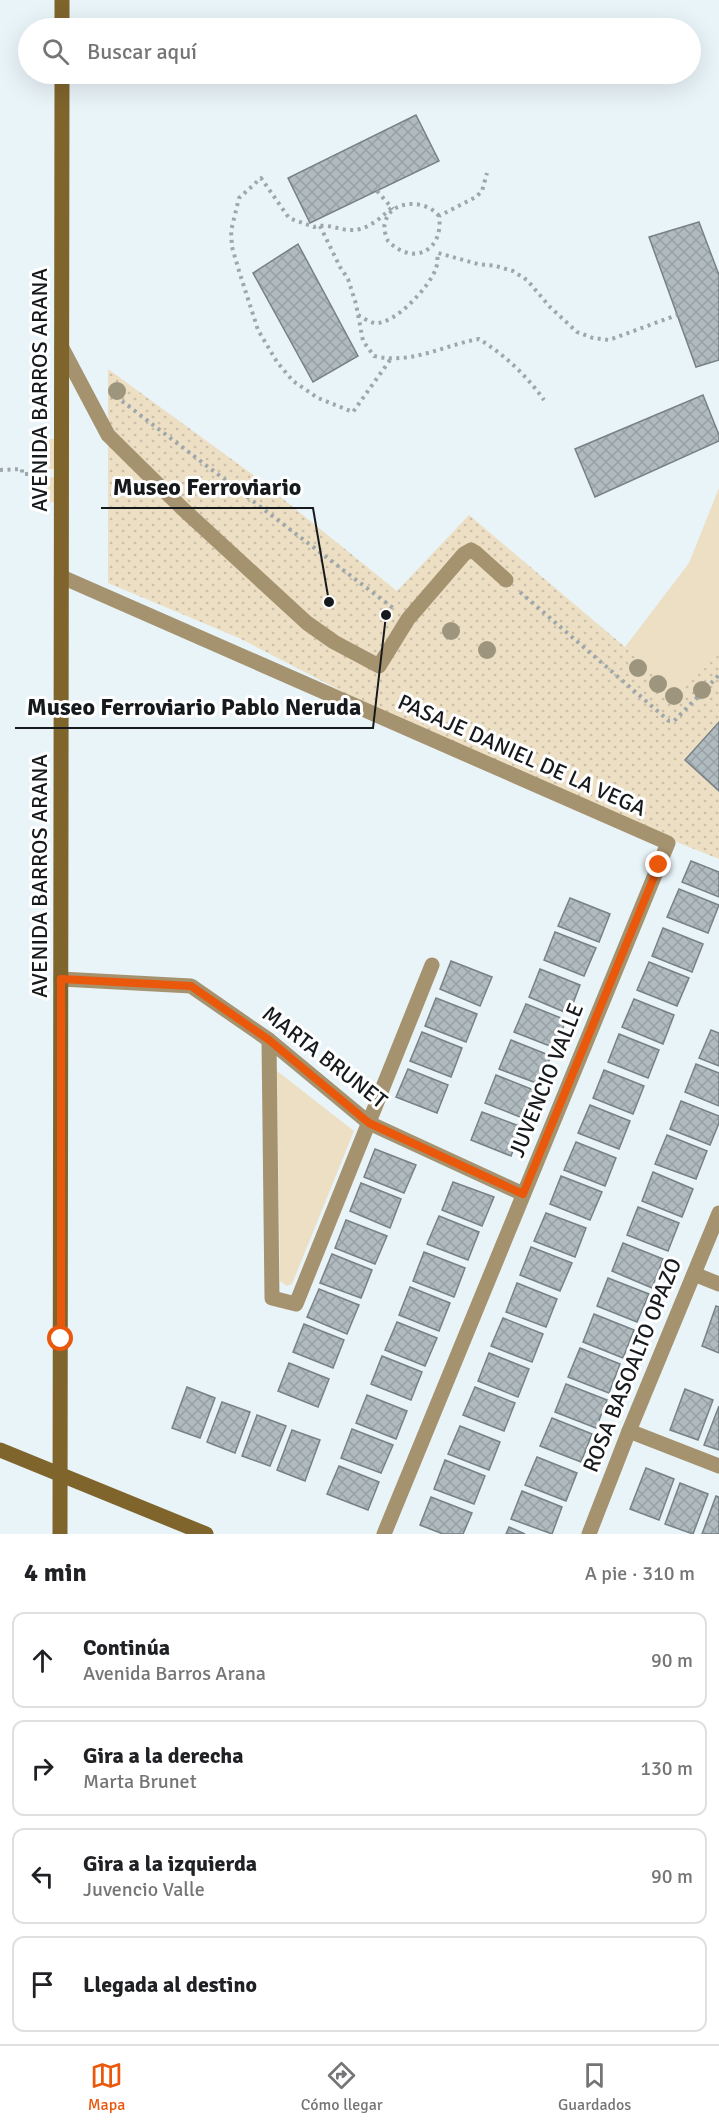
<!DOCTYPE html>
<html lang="es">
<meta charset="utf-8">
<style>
body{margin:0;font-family:Signika,sans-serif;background:#f6f6f6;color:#202124}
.stop{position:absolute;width:18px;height:18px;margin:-14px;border:4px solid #ea580c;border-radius:50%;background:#fff}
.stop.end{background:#ea580c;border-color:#fff;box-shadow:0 2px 6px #0008}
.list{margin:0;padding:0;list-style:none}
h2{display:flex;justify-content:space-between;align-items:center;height:78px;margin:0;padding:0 24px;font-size:26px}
h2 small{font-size:20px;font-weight:400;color:#757577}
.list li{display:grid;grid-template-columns:39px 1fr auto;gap:18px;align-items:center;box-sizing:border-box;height:96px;margin:0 12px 12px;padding:0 12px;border:2px solid #e0e0e0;border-radius:12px}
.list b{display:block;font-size:22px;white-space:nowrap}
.list p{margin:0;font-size:20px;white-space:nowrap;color:#757577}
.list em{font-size:20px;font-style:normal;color:#757577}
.icon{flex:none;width:33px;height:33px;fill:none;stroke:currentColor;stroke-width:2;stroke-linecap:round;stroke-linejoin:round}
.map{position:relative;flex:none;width:719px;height:1534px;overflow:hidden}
.search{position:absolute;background:#fff;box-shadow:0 6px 24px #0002;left:18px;right:18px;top:18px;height:66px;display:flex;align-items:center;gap:15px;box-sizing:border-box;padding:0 21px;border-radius:33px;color:#757577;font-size:22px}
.sheet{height:510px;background:#fff}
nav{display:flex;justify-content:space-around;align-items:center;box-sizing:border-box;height:84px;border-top:2px solid #e0e0e0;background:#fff;font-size:16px;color:#757577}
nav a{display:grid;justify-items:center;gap:3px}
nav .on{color:#ea580c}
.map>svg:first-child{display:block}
</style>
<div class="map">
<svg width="719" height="1534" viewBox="0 0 719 1534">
<defs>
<pattern id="park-dots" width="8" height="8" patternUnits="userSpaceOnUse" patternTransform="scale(1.5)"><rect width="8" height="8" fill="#eddfc4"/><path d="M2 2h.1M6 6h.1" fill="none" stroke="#cabfa8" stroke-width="1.8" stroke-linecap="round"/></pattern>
<pattern id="building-cross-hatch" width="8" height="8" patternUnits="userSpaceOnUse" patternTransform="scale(1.5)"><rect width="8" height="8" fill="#b0bbc0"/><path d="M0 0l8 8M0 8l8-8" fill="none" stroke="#97a0a4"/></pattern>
</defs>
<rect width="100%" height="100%" fill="#e9f4f9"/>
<!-- grass -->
<g fill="#eddfc4">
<path d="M38 439H56L55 469H38Z"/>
<path d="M55 477V502L38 503V478Z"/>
<path d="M719 488V654L675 698 625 647 689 563Z"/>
<path d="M277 1071 354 1131 292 1284 287 1286 280 1281Z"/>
</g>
<!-- park -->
<path fill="url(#park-dots)" d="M108 369 252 474 397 591 469 515 625 647 675 697 719 654V859L584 805 376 709 239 638 108 583Z"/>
<!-- building -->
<g fill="url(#building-cross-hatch)" stroke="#778186" stroke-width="1.5">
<path d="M416 115 439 161 310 223 288 178Z"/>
<path d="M699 222 719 275V360L696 367 649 237Z"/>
<path d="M298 244 358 356 313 382 253 273Z"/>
<path d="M703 395 719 435V441L595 497 575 449Z"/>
<path d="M719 722V791L685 760Z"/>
<path d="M691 861 719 872V897L682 882Z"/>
<path d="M679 889 719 905 708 933 667 917Z"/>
<path d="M570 898 610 914 599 942 558 926Z"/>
<path d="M663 928 703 944 692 972 652 956Z"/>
<path d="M555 932 596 948 584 976 544 960Z"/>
<path d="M451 961 492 977 480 1006 440 989Z"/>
<path d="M649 962 689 978 677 1006 637 990Z"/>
<path d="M540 969 580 985 569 1014 529 997Z"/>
<path d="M436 998 477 1014 466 1042 425 1026Z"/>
<path d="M634 999 674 1015 663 1044 622 1027Z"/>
<path d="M526 1004 566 1020 555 1048 514 1032Z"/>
<path d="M711 1030 719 1033V1066L699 1058Z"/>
<path d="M422 1032 462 1048 451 1077 410 1061Z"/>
<path d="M619 1034 659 1050 648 1078 608 1062Z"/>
<path d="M511 1040 551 1056 539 1084 499 1069Z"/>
<path d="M696 1064 719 1073V1106L685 1092Z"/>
<path d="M408 1069 448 1085 437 1113 396 1097Z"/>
<path d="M604 1070 644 1086 633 1114 593 1098Z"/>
<path d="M496 1075 536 1091 525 1119 485 1103Z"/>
<path d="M681 1101 719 1116V1123L710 1145 670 1129Z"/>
<path d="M590 1105 630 1121 619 1149 578 1133Z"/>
<path d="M482 1112 522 1127 511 1156 471 1140Z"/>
<path d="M667 1135 707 1151 696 1179 655 1164Z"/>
<path d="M576 1142 616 1158 605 1186 564 1170Z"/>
<path d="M375 1149 416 1165 404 1193 364 1177Z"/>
<path d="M653 1172 693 1189 682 1217 642 1201Z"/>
<path d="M561 1176 602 1192 590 1220 550 1204Z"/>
<path d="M453 1182 494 1197 482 1226 442 1210Z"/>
<path d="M361 1183 401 1199 390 1228 350 1211Z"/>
<path d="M638 1207 679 1223 668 1251 627 1235Z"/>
<path d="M546 1213 586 1228 575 1257 534 1241Z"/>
<path d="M439 1216 479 1232 468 1260 427 1244Z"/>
<path d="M346 1220 387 1236 375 1264 335 1248Z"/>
<path d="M623 1243 663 1259 652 1288 612 1271Z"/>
<path d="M531 1247 572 1263 560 1291 520 1275Z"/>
<path d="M424 1252 465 1268 454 1297 413 1281Z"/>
<path d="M332 1254 372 1270 361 1298 320 1283Z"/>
<path d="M608 1278 649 1294 637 1322 597 1306Z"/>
<path d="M517 1283 557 1299 546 1327 506 1312Z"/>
<path d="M410 1287 450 1303 439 1331 399 1315Z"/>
<path d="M319 1289 359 1305 347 1334 307 1317Z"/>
<path d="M716 1306 719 1307V1353L702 1346Z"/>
<path d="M594 1314 634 1330 623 1358 583 1342Z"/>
<path d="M503 1318 543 1334 532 1362 491 1346Z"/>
<path d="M397 1322 437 1338 425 1366 385 1350Z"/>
<path d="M304 1324 344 1340 333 1368 293 1352Z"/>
<path d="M580 1348 620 1364 609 1393 568 1377Z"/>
<path d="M489 1353 529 1369 518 1397 478 1381Z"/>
<path d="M382 1356 422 1372 411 1400 371 1384Z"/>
<path d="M289 1363 329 1379 318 1407 278 1391Z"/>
<path d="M566 1384 607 1400 596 1428 555 1412Z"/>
<path d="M187 1387 215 1398 200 1438 172 1428Z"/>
<path d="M475 1387 515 1403 504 1431 463 1415Z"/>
<path d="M685 1389 713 1400 698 1440 670 1430Z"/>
<path d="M367 1395 407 1411 396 1439 356 1423Z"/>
<path d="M222 1402 250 1412 235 1453 207 1442Z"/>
<path d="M719 1406V1450L704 1445Z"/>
<path d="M257 1415 286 1426 270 1466 242 1456Z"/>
<path d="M552 1418 592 1434 581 1462 540 1446Z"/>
<path d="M460 1426 500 1442 489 1470 448 1454Z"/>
<path d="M352 1429 393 1445 381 1473 341 1458Z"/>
<path d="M292 1430 320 1440 305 1481 277 1470Z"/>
<path d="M537 1457 577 1473 566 1501 525 1485Z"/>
<path d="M445 1460 485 1476 474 1504 434 1489Z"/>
<path d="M339 1466 379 1482 368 1510 327 1494Z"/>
<path d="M646 1468 674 1479 659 1520 630 1509Z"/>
<path d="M680 1483 708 1494 693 1534 665 1524Z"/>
<path d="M522 1491 562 1507 552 1534 511 1519Z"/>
<path d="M716 1496 719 1497V1534H702Z"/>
<path d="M431 1497 472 1513 463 1534H443L420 1525Z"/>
<path d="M509 1527 525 1534H506Z"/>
</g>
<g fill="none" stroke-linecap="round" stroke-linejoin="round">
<!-- path -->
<g stroke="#9ea7ab" stroke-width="4" stroke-dasharray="3 4.5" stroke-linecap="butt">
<path d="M377 191 393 209"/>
<path d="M439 216C426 199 390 199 385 223 383 229 386 236 388 241 414 267 444 250 439 216L476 197 482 191 487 173"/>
<path d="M320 226 340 267 348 279 356 304 363 341 374 356C411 365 444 345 479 339 505 355 527 376 544 400"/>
<path d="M358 315C363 318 369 322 375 323 395 325 431 285 436 268 438 263 437 258 438 253L478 264 496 266 513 271 527 280 550 307 577 332 593 338 609 340 677 315"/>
<path d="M390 360 353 412 318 398 293 381 277 362 258 330 239 271 232 247 231 231 239 198 261 178 289 218 314 227C323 224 333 227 342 229 363 234 378 221 392 207"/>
<path d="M110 392 393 608"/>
<path d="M0 470 22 469V474H43"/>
<path d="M520 592 669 721H674L719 675"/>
</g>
<!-- lane -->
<path stroke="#a5926f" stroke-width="15" d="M62 348 108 435 183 509 307 623 334 642 379 666 408 619 464 554 471 550 476 553 506 580"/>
<!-- street -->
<g stroke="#a5926f" stroke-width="15">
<path d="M62 577 668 843 384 1534"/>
<path d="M61 979 191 986 269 1040 369 1123 523 1194"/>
<path d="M269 1040 272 1298 296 1304 432 965"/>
<path d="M694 1274 719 1284"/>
<path d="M629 1431 719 1466"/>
<path d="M589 1534 629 1431 719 1213"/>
</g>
<!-- secondary -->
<g stroke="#7f642c" stroke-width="15">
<path d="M62 28V0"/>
<path d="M0 1450 206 1534"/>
<path d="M60 1534 62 74"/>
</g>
</g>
<!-- trees -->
<g fill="#9d957d">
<circle cx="117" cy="391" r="9"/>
<circle cx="451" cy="631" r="9"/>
<circle cx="487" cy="650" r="9"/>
<circle cx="638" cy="668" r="9"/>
<circle cx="658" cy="684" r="9"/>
<circle cx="702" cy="690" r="9"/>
<circle cx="674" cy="696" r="9"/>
</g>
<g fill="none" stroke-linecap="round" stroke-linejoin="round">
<!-- route -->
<path stroke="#ea580c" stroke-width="8" d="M61 1339V979L191 986 269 1040 369 1123 523 1194 659 865"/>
</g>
<g text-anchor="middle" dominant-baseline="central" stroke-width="6" stroke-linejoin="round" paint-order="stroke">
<!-- street labels -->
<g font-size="22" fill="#161a1c" stroke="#fff">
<text transform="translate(39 390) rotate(-90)">AVENIDA BARROS ARANA</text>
<text transform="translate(522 755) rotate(24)">PASAJE DANIEL DE LA VEGA</text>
<text transform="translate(39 876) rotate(-90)">AVENIDA BARROS ARANA</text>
<text transform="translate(325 1057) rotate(38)">MARTA BRUNET</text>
<text transform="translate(546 1080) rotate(-68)">JUVENCIO VALLE</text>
<text transform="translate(632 1365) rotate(-68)">ROSA BASOALTO OPAZO</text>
</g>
</g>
<!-- callouts -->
<path fill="none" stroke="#161a1c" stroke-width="2" d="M329 602L313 508H101M386 615L373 728H15"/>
<g fill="#161a1c" stroke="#fff" stroke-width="2">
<circle cx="329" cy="602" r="6"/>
<circle cx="386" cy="615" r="6"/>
</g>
<g font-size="24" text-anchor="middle" font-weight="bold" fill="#161a1c" stroke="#fff" stroke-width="6" stroke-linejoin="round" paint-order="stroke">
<text x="207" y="495">Museo Ferroviario</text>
<text x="194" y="715">Museo Ferroviario Pablo Neruda</text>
</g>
</svg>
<div class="stop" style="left:61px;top:1339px"></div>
<div class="stop end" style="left:659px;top:865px"></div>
<div class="search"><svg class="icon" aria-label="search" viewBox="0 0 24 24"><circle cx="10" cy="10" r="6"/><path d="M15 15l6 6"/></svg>Buscar aquí</div>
</div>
<section class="sheet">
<h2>4 min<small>A pie · 310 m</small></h2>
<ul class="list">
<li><svg class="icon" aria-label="ahead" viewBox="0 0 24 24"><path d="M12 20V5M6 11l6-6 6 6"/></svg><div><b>Continúa</b><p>Avenida Barros Arana</p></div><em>90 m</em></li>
<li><svg class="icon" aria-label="right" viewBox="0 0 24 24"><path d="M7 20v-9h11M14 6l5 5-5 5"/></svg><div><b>Gira a la derecha</b><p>Marta Brunet</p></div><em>130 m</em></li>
<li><svg class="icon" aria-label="left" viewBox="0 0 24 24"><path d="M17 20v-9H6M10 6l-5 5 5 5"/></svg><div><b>Gira a la izquierda</b><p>Juvencio Valle</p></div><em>90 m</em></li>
<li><svg class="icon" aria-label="arrive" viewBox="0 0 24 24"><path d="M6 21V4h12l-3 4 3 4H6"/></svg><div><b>Llegada al destino</b></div></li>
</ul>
</section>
<nav>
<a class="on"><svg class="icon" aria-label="map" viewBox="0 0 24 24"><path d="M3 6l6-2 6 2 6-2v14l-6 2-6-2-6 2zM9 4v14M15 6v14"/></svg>Mapa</a>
<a><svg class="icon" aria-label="directions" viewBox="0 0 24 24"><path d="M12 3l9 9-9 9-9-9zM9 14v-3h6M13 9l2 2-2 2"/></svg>Cómo llegar</a>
<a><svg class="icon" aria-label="saved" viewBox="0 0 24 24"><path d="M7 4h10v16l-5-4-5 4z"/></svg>Guardados</a>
</nav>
